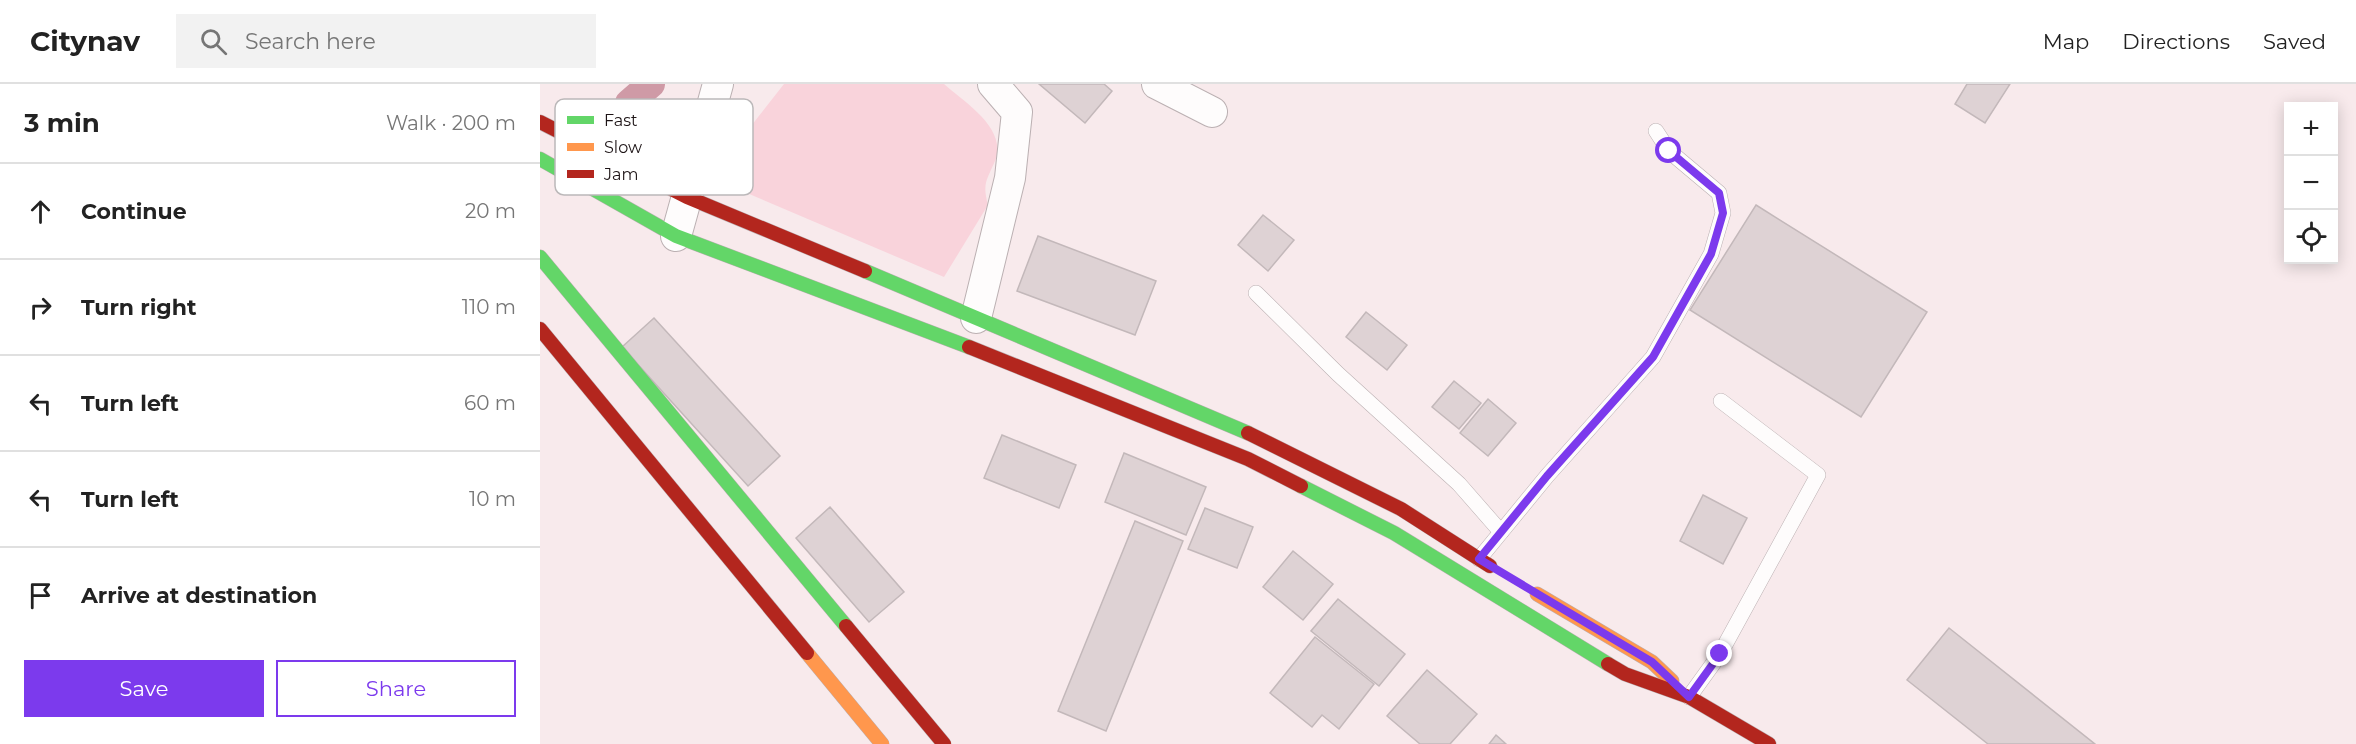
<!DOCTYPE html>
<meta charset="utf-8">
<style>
body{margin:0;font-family:Montserrat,sans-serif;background:#f2f2f2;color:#222}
.controls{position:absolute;right:18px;top:18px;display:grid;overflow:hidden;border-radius:0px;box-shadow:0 3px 15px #0003}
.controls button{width:54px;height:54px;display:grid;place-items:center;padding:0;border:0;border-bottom:2px solid #e0e0e0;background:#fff;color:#222;font:30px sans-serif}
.stop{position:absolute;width:18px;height:18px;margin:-14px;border:4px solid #7c3aed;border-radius:50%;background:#fff}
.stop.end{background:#7c3aed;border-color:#fff;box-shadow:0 2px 6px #0008}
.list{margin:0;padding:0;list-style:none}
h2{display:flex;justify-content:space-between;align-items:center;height:78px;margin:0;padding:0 24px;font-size:26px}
h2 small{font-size:20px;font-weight:400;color:#767676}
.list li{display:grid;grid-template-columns:39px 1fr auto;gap:18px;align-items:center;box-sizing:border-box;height:96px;padding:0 24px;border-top:2px solid #e0e0e0}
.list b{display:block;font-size:22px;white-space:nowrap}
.list em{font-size:20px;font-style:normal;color:#767676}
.actions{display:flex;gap:12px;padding:18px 24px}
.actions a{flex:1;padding:14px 0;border:2px solid #7c3aed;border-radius:0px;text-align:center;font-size:21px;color:#7c3aed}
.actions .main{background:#7c3aed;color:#fff}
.icon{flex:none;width:33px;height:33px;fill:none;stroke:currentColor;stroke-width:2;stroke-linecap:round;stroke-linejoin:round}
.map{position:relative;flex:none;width:1816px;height:660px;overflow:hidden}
header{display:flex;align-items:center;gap:36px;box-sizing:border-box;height:84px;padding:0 30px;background:#fff;border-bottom:2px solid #e0e0e0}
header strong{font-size:28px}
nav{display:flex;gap:33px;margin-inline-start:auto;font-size:21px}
.search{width:420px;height:54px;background:#f2f2f2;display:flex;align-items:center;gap:15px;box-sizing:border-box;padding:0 21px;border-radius:0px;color:#767676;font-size:22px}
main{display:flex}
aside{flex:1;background:#fff}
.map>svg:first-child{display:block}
</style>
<header>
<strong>Citynav</strong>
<div class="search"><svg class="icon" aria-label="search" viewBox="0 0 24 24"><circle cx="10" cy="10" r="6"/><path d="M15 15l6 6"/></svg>Search here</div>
<nav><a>Map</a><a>Directions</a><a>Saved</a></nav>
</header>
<main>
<aside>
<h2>3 min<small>Walk · 200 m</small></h2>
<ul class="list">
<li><svg class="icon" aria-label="ahead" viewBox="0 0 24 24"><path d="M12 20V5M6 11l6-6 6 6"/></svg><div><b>Continue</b></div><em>20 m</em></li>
<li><svg class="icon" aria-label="right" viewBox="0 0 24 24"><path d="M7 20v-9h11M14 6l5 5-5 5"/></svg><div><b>Turn right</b></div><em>110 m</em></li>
<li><svg class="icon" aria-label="left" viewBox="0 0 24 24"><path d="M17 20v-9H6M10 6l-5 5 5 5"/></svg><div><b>Turn left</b></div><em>60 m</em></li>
<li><svg class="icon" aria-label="left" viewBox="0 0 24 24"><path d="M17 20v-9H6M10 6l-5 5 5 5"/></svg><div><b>Turn left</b></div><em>10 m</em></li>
<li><svg class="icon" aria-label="arrive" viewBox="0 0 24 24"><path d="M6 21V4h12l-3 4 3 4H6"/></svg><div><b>Arrive at destination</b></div></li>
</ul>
<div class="actions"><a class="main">Save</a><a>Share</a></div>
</aside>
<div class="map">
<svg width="1816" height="660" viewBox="0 0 1816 660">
<rect width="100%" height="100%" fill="#f8eaec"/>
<!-- green -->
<path fill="#f9d3db" d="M244 0H404C424 18 468 44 455 77 447 96 442 99 448 121L404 193 188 101 182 92V79Z"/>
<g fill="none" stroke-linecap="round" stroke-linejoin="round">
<!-- canal -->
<path stroke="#cf9aa6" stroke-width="28" d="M89 19 111 0"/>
</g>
<!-- building -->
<g fill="#ded2d4" stroke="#c3b8ba" stroke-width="1.5">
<path d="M499 0H564L572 7 545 39Z"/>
<path d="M1427 0H1470L1445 39 1415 20Z"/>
<path d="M1216 121 1387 228 1321 333 1150 226Z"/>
<path d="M723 131 754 156 728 187 698 161Z"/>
<path d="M498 152 616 197 595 251 477 207Z"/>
<path d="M826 228 867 261 847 286 806 253Z"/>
<path d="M114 234 240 372 208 402 82 263Z"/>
<path d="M914 297 941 319 919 345 892 323Z"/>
<path d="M948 315 976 339 948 372 920 349Z"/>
<path d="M462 351 536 381 519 424 444 394Z"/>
<path d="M584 369 666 403 646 451 565 418Z"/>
<path d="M1163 411 1207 434 1183 480 1140 457Z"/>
<path d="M290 423 364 508 329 538 256 454Z"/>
<path d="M665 424 713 443 697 484 648 465Z"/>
<path d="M595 437 643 457 566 647 518 627Z"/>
<path d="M753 467 793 500 763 536 723 503Z"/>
<path d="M798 515 865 570 839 602 771 547Z"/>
<path d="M1409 544 1555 660H1448L1367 596Z"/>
<path d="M775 553 834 600 799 645 782 631 772 643 730 609Z"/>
<path d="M887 586 937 630 910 660H880L847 632Z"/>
<path d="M956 651 966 660H949Z"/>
</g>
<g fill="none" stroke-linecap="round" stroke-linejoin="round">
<!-- lane casing -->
<g stroke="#bbb0b2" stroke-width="16">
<g id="lane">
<path d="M716 209 798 290 919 400 961 448"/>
<path d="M939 475 1007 392 1113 273 1171 170 1183 129 1179 109 1129 67 1116 47"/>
<path d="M1149 613 1180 570 1278 391 1181 317"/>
</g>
</g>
<!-- street casing -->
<g stroke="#bbb0b2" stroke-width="32">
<g id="street">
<path d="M617 0 672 28"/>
<path d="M136 152 178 0"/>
<path d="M436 234 470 94 477 28 453 0"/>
</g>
</g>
<!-- fast casing -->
<g stroke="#bbb0b2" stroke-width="15">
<g id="fast">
<path d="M0 75 136 152 429 263"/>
<path d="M0 173 306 542"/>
<path d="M325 187 708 349"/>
<path d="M761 402 854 449 1068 580"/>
</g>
</g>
<!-- slow casing -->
<g stroke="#bbb0b2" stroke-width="15">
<g id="slow">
<path d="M997 510 1112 578 1132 597"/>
<path d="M267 569 342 660"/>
</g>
</g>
<!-- jam casing -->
<g stroke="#bbb0b2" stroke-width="15">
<g id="jam">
<path d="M0 38 147 113 325 187"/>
<path d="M0 245 267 569"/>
<path d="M429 263 708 375 761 402"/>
<path d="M708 349 861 425 950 482"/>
<path d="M306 542 404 660"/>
<path d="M1068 580 1085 590 1149 613 1229 660"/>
</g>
</g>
<!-- lane -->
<use href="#lane" stroke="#fefcfc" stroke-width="15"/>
<!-- street -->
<use href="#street" stroke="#fefcfc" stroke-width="30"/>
<!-- fast -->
<use href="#fast" stroke="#63d668" stroke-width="14"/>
<!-- slow -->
<use href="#slow" stroke="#ff974d" stroke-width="14"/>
<!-- jam -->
<use href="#jam" stroke="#b3261e" stroke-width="14"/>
</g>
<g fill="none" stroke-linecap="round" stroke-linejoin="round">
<!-- route -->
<path stroke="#7c3aed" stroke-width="8" d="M1129 67 1179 109 1183 129 1171 170 1113 273 1007 392 939 475 1112 578 1149 613 1180 570"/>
</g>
<!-- legend -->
<rect x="15" y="15" width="198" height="96" rx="9" fill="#fff" stroke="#bbb8b9" stroke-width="1.5"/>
<rect x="27" y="32" width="27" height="8" fill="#63d668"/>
<rect x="27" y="59" width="27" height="8" fill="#ff974d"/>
<rect x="27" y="86" width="27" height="8" fill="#b3261e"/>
<g font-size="16" fill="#1d1416">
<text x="64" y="42">Fast</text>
<text x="64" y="69">Slow</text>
<text x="64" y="96">Jam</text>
</g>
</svg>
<div class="controls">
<button>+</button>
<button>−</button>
<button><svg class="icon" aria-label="locate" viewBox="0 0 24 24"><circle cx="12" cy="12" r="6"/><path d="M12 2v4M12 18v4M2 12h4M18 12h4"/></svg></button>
</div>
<div class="stop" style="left:1129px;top:67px"></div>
<div class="stop end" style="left:1180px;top:570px"></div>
</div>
</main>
